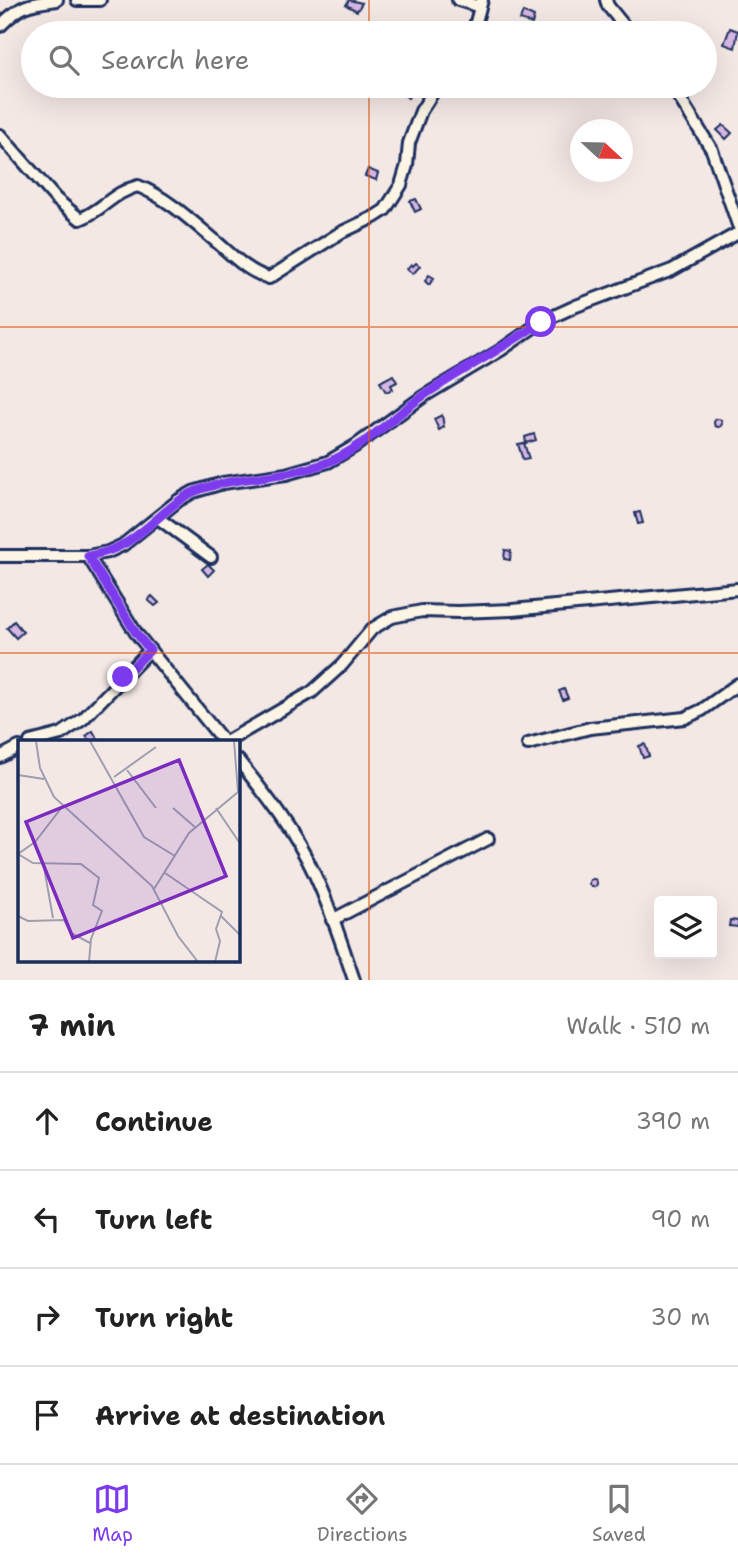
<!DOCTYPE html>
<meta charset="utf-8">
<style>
body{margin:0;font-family:"Shantell Sans",sans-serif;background:#f6f6f6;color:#222}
.controls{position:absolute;right:21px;bottom:21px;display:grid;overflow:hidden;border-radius:7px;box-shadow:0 7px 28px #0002}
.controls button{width:63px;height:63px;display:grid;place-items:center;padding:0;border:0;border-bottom:2px solid #e0e0e0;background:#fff;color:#222;font:35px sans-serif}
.compass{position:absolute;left:570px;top:119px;width:63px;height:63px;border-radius:50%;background:#fff;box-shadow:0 7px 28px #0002;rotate:112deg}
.stop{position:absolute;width:21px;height:21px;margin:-16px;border:5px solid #7c3aed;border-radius:50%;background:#fff}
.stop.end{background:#7c3aed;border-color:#fff;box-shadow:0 2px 7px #0008}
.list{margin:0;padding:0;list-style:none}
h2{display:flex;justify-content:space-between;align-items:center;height:91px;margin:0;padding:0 28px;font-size:30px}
h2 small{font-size:23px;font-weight:400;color:#767676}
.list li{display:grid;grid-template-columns:46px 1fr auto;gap:21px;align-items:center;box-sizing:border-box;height:98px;padding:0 28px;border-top:2px solid #e0e0e0}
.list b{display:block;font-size:26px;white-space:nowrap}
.list em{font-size:23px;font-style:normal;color:#767676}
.icon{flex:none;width:38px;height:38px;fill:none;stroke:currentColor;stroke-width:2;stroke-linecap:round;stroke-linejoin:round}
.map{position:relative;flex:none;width:738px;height:980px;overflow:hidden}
.search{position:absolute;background:#fff;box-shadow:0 7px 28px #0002;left:21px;right:21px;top:21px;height:77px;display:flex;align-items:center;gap:18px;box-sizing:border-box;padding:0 24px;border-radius:38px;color:#767676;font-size:26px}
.sheet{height:483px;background:#fff}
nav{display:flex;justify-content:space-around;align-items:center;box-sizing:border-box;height:98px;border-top:2px solid #e0e0e0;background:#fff;font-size:19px;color:#767676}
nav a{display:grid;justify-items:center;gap:4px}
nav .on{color:#7c3aed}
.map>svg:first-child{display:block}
</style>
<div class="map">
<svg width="738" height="980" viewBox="0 0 738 980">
<rect width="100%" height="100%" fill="#f4e8e5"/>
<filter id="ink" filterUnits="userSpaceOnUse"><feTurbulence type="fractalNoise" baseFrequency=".0143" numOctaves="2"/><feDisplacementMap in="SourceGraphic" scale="14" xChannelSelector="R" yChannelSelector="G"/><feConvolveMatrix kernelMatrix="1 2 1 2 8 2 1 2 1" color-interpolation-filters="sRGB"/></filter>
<g filter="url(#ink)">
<!-- building -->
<g fill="#d6b6e3" stroke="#1b2f5e" stroke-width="2">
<path d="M349 0 362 3 357 11 346 5Z"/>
<path d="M523 12 534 17 532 24 520 20Z"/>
<path d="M160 27 171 31 170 33H158Z"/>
<path d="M730 28 738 31 735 48 724 44Z"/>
<path d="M402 87 413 89 408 98 399 91Z"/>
<path d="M723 125 732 133 726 139 717 130Z"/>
<path d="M368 169 378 173 376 180 365 176Z"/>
<path d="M416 199 421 209 415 212 410 201Z"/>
<path d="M416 263 420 266 413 274 407 269 411 264 413 266Z"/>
<path d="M429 275 434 278 429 285 425 281Z"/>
<path d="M393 375 397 382 391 385 393 389 386 392 380 382Z"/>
<path d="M442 415 444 427 439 430 434 419Z"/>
<circle cx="718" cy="423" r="4"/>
<path d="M534 434 536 440 526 443 525 437Z"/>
<path d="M524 443 529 459 523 460 518 444Z"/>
<path d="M640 512 643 523 638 524 635 513Z"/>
<path d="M505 550 511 551 510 560 504 559Z"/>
<path d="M208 564 214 570 208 576 202 569Z"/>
<path d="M152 596 159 603 155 606 148 600Z"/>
<path d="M14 621 23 632 16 638 7 628Z"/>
<path d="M564 689 568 698 563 700 559 691Z"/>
<path d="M93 731 98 740 95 742H90L86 736Z"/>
<path d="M645 744 649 756 643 758 639 746Z"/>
<circle cx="593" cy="883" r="4"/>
<path d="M730 920 738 921V927L729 926Z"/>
</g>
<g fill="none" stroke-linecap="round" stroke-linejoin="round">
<!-- minor casing -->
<g stroke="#1b2f5e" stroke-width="16">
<g id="minor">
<path d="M77 0H100"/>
<path d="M458 0 480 7"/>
<path d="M606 0 608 6 630 33"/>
<path d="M0 26C22 4 28 4 57 0"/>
<path d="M473 33 482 0"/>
<path d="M672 86 712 150 738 225"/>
<path d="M0 135 56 199 80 219C102 211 113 192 138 186 168 198 194 223 219 244 235 258 249 272 269 278L340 233 374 217 385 210 401 185 407 165 409 143 421 111 437 86"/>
<path d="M158 518 211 557"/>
<path d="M0 556H88L108 552 123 545 179 500 193 492 223 483 286 474 328 462 355 446 424 396 501 350 541 322 576 306 672 270 738 233"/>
<path d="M88 556 136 633 224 742"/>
<path d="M30 742 61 734 83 719 150 650"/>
<path d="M226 742 312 692 342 665 372 629 392 617 422 611 458 612 512 610 738 589"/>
<path d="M528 744 590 728 685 718 702 710 738 684"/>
<path d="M0 757 19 747"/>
<path d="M238 760C266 795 295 832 314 873 330 907 342 944 354 980"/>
<path d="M332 920 488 839"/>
</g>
</g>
<!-- minor -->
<use href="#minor" stroke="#fcf5e5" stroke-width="10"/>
</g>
</g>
<g fill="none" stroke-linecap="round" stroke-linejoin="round" filter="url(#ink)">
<!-- route -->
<path stroke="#7c3aed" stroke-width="9" d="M123 677 150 650 136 633 88 556C124 550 138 535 165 512 175 504 184 495 196 491 238 475 284 479 326 463 362 449 392 418 423 396 461 370 502 349 541 322"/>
</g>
<!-- grid -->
<path fill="none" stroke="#de5710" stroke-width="2" stroke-opacity="0.55" d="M369 0V33M369 86V980M0 327H738M0 653H738"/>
<!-- overview -->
<g transform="translate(18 740)">
<rect width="222" height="222" fill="#f4e8e5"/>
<path fill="none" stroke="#9d9eaf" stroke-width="2" d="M18 1 22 28 36 57 134 146 160 196 180 222M72 1 126 97 157 116M109 30 138 68M0 35 26 39M96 37 138 7M44 67 17 102 0 114 15 123 63 124 81 138 75 165 84 171 73 199 71 222M155 68 178 88M198 68 223 105M25 122 35 178M147 133 204 172 198 189 202 201 197 222M136 149 171 93 220 52 216 1M0 176 10 181 46 180 53 193 72 203M203 176 223 196"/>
<path fill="#7b2cbf" fill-opacity="0.15" stroke="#7b2cbf" stroke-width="3.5" d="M161 20 208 136 55 198 8 82Z"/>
<rect width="222" height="222" fill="none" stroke="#1b2f5e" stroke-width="3.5"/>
</g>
</svg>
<div class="controls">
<button><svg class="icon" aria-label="layers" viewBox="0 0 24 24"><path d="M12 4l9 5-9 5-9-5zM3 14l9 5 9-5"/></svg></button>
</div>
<svg class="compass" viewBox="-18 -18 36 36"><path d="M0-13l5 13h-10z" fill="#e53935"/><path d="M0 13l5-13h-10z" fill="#767676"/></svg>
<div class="stop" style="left:541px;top:322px"></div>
<div class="stop end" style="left:123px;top:677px"></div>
<div class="search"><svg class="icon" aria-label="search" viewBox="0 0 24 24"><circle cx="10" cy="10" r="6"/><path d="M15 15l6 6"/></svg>Search here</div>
</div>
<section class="sheet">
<h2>7 min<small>Walk · 510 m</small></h2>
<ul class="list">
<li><svg class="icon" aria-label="ahead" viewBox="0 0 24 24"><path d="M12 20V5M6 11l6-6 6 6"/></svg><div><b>Continue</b></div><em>390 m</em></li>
<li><svg class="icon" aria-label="left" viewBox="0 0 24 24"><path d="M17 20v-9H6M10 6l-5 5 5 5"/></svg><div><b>Turn left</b></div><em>90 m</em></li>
<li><svg class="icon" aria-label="right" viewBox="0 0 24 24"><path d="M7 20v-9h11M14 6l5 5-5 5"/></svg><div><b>Turn right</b></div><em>30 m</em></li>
<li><svg class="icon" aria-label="arrive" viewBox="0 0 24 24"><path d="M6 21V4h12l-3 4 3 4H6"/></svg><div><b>Arrive at destination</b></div></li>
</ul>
</section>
<nav>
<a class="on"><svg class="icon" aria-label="map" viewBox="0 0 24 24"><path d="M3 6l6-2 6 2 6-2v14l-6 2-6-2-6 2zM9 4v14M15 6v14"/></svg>Map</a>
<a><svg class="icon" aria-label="directions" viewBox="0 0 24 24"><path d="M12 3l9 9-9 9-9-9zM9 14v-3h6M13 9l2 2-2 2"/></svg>Directions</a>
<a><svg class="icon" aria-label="saved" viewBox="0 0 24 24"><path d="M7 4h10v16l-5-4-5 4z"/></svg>Saved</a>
</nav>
